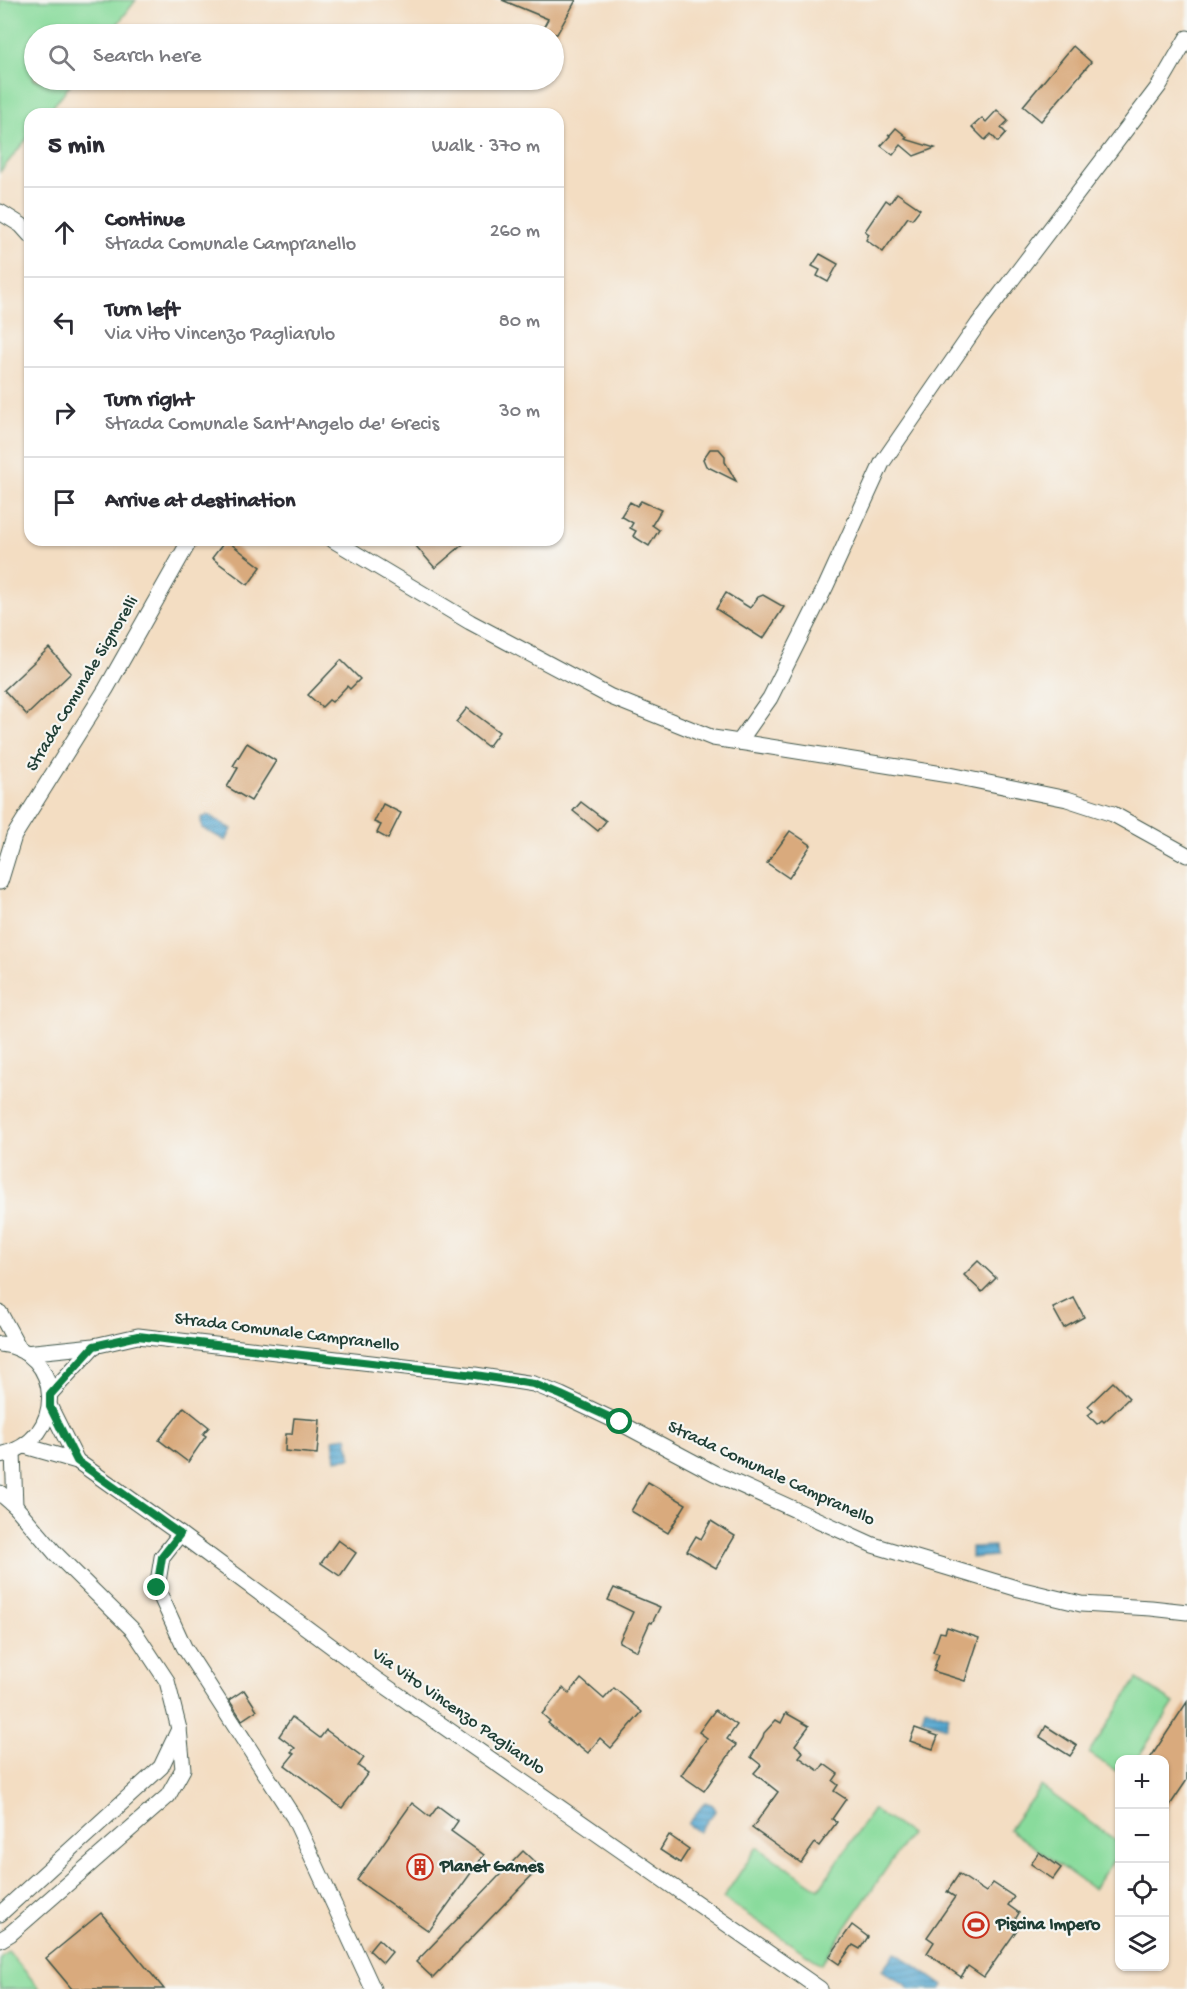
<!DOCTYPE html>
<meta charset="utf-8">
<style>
body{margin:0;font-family:"Gochi Hand",sans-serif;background:#f2f2f3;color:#2b2b33}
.controls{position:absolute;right:18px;bottom:18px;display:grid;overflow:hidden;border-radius:12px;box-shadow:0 2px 4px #0004}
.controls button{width:54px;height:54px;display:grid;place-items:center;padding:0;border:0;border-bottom:2px solid #e1e1e2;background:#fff;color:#2b2b33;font:30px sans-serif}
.stop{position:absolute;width:18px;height:18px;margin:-14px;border:4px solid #0b8043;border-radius:50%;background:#fff}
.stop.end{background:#0b8043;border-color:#fff;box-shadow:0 2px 6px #0008}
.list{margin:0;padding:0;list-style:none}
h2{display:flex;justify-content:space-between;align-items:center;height:78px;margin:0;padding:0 24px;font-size:26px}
h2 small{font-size:20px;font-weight:400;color:#7c7c81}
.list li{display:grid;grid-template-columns:39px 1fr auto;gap:18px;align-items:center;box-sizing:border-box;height:90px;padding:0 24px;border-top:2px solid #e1e1e2}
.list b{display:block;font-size:22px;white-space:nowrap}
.list p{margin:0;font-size:20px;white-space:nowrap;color:#7c7c81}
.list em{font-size:20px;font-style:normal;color:#7c7c81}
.icon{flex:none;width:33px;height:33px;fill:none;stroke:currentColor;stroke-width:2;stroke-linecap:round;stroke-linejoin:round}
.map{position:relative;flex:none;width:1187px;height:1989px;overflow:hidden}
.search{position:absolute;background:#fff;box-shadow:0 2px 4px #0004;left:24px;top:24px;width:540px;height:66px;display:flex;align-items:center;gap:15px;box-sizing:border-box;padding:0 21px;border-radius:33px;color:#7c7c81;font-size:22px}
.panel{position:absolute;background:#fff;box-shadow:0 2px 4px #0004;left:24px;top:108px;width:540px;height:438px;border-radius:18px}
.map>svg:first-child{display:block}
</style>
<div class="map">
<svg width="1187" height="1989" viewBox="0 0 1187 1989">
<defs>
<pattern id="water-rules" width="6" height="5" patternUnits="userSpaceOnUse" patternTransform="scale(1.5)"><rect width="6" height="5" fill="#56a8d1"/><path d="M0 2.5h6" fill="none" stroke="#478aaa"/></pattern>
</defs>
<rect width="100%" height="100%" fill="#f6f6f2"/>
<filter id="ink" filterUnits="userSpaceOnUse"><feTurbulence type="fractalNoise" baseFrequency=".0167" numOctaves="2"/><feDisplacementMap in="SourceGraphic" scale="12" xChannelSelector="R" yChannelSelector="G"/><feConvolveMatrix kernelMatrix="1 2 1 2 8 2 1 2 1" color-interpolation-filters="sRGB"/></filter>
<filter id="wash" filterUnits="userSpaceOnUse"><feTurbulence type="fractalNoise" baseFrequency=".008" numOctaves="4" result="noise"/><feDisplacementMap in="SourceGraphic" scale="24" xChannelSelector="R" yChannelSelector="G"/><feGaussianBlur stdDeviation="1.35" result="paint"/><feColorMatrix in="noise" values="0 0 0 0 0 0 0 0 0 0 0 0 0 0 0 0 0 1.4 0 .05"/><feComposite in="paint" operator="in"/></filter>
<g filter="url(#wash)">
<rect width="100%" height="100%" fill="#f3ddc2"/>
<!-- green -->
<g fill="#89db9c" stroke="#548c68" stroke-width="1.5">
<path d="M0 0H136L110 34H34V80H74L47 114H30V135L0 172Z"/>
<path d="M1137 1679 1174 1703 1137 1759 1120 1760 1119 1773 1089 1753Z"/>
<path d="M1041 1786 1119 1843V1853L1093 1889 1009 1829Z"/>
<path d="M873 1809 910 1834 821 1964 723 1898 757 1847 819 1889Z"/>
<path d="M8 1951 40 1989H0V1958Z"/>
</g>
<!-- water -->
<g fill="url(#water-rules)" stroke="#3a7282" stroke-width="1.5">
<path d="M208 815 232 829 226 841 202 828 201 818Z"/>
<path d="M347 1437 351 1458 336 1460 333 1439Z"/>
<path d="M994 1546 995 1556 971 1558V1547Z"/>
<path d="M925 1708 949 1716 946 1727 922 1719Z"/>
<path d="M705 1802C711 1804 712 1803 716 1810L699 1832 688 1824Z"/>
<path d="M895 1952 943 1986 941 1989H910L882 1970Z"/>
</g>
<g id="blocks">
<!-- building -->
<g fill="#d9aa7d">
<path d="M502 0H576L557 34H540L548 19Z"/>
<path d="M1073 46 1091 62 1041 121 1023 106Z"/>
<path d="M997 110 1008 121 1001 128 1006 133 998 142 991 134 985 140 972 127 982 118 986 122Z"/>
<path d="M896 128 907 137 905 139 935 148 914 156 901 145 893 155 881 146 890 136 888 134 890 135Z"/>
<path d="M897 193 920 209 912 219 908 217 883 252 866 240 869 234 865 231 886 200 890 203Z"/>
<path d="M820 254 838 264 828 282 817 276 820 270 812 266Z"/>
<path d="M710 449H719L725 456V462L736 481 706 466 703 459Z"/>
<path d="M641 501 661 510 652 525 659 530 649 546 633 536 636 531 630 528 633 523 621 516 630 502 637 506Z"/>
<path d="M226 540 261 567 248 585 212 558Z"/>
<path d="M422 540H468L435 568 415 545Z"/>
<path d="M726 593 750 608 758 597 763 595 784 607 763 639 716 609Z"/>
<path d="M49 648 71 673 27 715 4 690Z"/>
<path d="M341 660 360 679 350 689 347 686 332 702 329 700 322 707 308 695Z"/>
<path d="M467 708 499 732 488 747 456 722Z"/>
<path d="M247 743 276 761 251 801 227 787 238 768 233 766Z"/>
<path d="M581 802 606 821 598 831 573 811Z"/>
<path d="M383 804 401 813 388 839 377 833 381 825 374 822Z"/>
<path d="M790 831 811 845 789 878 767 863Z"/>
<path d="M978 1261 996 1278 982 1292 964 1275Z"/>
<path d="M1074 1298 1084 1317 1064 1328 1053 1308Z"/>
<path d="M1113 1382 1129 1398 1104 1422 1102 1420 1097 1424 1088 1415 1093 1411 1088 1406Z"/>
<path d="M184 1407 209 1427 203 1434 206 1436 188 1462 159 1440Z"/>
<path d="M294 1418 320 1420 317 1454 285 1451 286 1434H292Z"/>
<path d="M648 1482 686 1504 668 1533 631 1511Z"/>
<path d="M711 1521 735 1536 716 1568 687 1551 696 1536 701 1539Z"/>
<path d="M338 1540 356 1553 340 1576 321 1563Z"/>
<path d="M614 1588 660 1607 652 1623 650 1622 637 1651 619 1642 633 1612 608 1600Z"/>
<path d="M947 1627 979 1638 965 1681 933 1671 939 1654 933 1652 940 1632 945 1633Z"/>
<path d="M581 1679 604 1699 614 1688 642 1712 611 1748 600 1738 588 1753 577 1744 576 1746 548 1723 550 1721 542 1714 563 1688 569 1694Z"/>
<path d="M244 1690 257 1710 242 1720 229 1700Z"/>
<path d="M1187 1702V1780L1164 1814V1760H1149Z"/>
<path d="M715 1710 737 1725 727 1739 736 1745 704 1791 681 1775 707 1738 699 1732Z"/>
<path d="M786 1713 809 1726 795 1745 803 1752 799 1757 819 1771 824 1764 838 1774 833 1781 838 1785 834 1791 846 1799 832 1819 837 1822 819 1846 815 1843 801 1863 752 1828 778 1792 754 1773 761 1765 751 1757 763 1737 764 1733 776 1720 781 1723Z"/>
<path d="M292 1717 320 1738 326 1730 364 1758 358 1766 368 1773 342 1808 285 1765 294 1754 291 1752 295 1748 279 1736Z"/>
<path d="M1046 1726 1077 1746 1070 1756 1040 1737Z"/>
<path d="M915 1728 938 1736 933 1749 910 1741Z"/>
<path d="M412 1803 430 1817 438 1806 458 1821 451 1831 484 1855 429 1931 357 1880Z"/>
<path d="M669 1835 689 1849 680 1863 660 1850Z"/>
<path d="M523 1851 540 1867 433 1978 416 1962Z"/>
<path d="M1039 1852 1061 1868 1053 1879 1031 1864Z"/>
<path d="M959 1874 986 1892 993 1883 1014 1897 1008 1905 1019 1913 1013 1923 1019 1927 984 1977 968 1966 961 1977 927 1953 934 1942 927 1937 955 1897 947 1892Z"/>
<path d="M101 1913 164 1989H72L46 1958Z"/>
<path d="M852 1925 868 1937 860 1949 853 1945 839 1964 829 1957Z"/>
<path d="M378 1939 392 1952 383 1963 369 1950Z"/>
</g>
</g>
</g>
<g filter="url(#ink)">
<use href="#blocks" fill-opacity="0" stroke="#3f5549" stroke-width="1.5"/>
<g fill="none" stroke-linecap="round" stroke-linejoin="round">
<!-- minor casing -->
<g stroke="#3f5549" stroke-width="17">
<g id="minor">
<path d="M0 212 21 225 30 235"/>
<path d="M333 540 470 622 611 697 713 738 739 742 770 698 826 586 882 463 978 324 1159 86 1187 38"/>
<path d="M739 742 949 775 1067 799 1113 814 1187 855"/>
<path d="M0 882 14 836 106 689 190 540"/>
<path d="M0 1313 20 1350"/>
<path d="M0 1344C62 1349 70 1440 0 1455"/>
<path d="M25 1353 94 1346 138 1336 475 1375 534 1384 561 1395 620 1423 714 1473 873 1545 1019 1589 1081 1604 1151 1608 1187 1612"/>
<path d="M50 1394 94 1346"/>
<path d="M50 1407 77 1461"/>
<path d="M25 1446 77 1461 180 1534 377 1680 820 1989"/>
<path d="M13 1452 15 1506"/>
<path d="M0 1493 15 1506 56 1554 134 1631 167 1681 179 1729 183 1769 168 1796 10 1934 0 1940"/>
<path d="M180 1534 162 1557 157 1588 184 1647 294 1818 373 1989"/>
<path d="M0 1914 161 1767 179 1729"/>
</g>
</g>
<!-- minor -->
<use href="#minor" stroke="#fff" stroke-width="15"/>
</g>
</g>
<g fill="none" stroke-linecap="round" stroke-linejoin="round" filter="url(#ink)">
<!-- route -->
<path stroke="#0b8043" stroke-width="8" d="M157 1588 162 1557 180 1534 77 1461 50 1407V1395L94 1346 138 1336 475 1375 534 1384 561 1395 620 1422"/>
</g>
<!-- icons -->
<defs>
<g id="building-ring" transform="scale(1.35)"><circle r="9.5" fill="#f6f6f2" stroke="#c8321e" stroke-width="1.5"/><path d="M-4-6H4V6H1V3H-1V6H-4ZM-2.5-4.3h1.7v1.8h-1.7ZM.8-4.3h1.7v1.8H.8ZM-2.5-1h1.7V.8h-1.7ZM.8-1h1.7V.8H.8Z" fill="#c8321e"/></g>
<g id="stadium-ring" transform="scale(1.35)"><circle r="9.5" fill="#f6f6f2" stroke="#c8321e" stroke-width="1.5"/><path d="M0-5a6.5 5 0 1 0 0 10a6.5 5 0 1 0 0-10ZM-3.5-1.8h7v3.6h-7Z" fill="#c8321e"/></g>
</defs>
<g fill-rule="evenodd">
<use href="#building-ring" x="420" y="1867"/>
<use href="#stadium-ring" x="976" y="1925"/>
</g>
<g text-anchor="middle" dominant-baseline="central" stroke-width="4.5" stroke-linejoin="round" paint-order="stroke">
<!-- street labels -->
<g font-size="18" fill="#1f3d34" stroke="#f6f6f2">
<text transform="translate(83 684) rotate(-59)">Strada Comunale Signorelli</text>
<text transform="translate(287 1333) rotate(7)">Strada Comunale Campranello</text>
<text transform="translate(771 1474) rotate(25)">Strada Comunale Campranello</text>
<text transform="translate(458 1712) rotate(35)">Via Vito Vincenzo Pagliarulo</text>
</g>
<!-- poi labels -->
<g font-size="18" font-weight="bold" fill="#1f3d34" stroke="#f6f6f2" text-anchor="start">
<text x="440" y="1867">Planet Games</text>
<text x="996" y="1925">Piscina Impero</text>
</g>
</g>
</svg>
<div class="controls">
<button>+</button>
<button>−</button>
<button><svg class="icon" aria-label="locate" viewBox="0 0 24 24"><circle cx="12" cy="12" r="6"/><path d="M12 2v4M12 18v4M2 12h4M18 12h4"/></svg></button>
<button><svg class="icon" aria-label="layers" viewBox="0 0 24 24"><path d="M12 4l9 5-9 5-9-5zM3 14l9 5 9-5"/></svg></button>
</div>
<div class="stop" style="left:620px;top:1422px"></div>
<div class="stop end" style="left:157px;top:1588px"></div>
<div class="search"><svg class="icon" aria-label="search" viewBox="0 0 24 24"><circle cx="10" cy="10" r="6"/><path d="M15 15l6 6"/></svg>Search here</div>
<section class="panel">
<h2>5 min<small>Walk · 370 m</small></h2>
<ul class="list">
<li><svg class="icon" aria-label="ahead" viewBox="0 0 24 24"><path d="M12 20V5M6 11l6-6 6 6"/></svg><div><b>Continue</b><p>Strada Comunale Campranello</p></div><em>260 m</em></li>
<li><svg class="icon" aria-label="left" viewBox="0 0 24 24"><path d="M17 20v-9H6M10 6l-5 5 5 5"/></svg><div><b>Turn left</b><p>Via Vito Vincenzo Pagliarulo</p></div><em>80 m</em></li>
<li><svg class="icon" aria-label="right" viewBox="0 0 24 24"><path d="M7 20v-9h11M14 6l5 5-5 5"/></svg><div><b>Turn right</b><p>Strada Comunale Sant'Angelo de' Grecis</p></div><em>30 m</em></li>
<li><svg class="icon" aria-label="arrive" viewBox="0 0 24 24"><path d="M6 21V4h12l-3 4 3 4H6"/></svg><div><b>Arrive at destination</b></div></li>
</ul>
</section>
</div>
